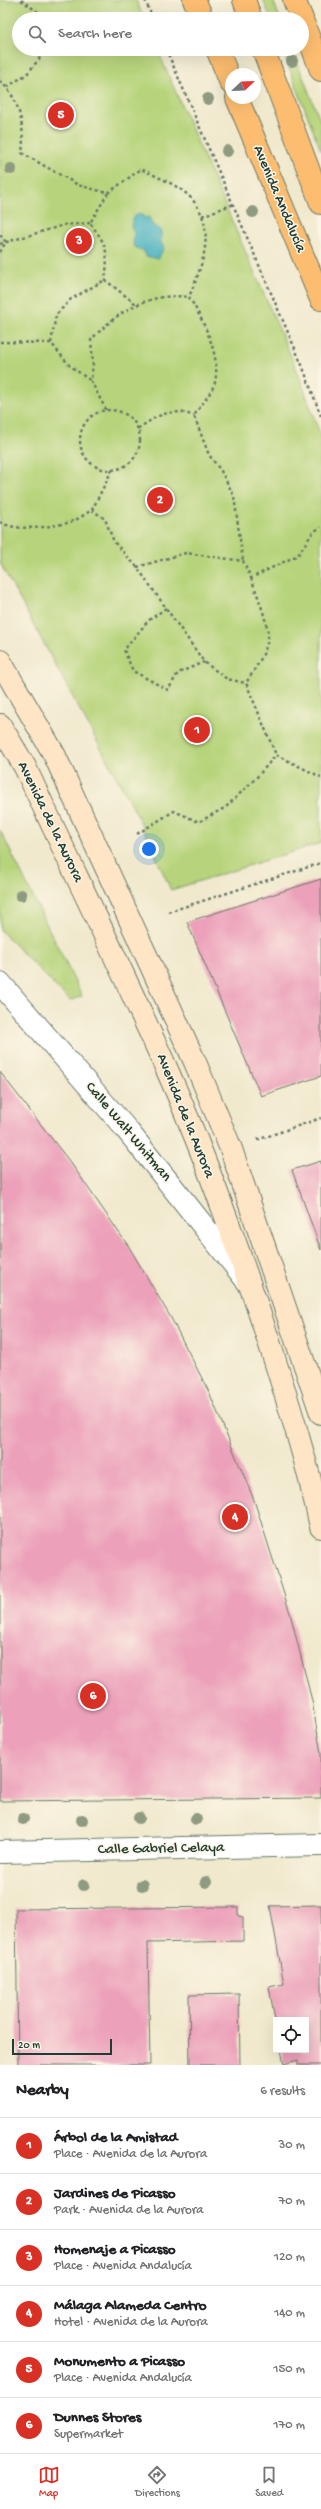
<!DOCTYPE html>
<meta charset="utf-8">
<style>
body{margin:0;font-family:"Gochi Hand",sans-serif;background:#f2f2f2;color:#202124}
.controls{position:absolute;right:12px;bottom:12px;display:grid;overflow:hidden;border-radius:0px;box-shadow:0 4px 16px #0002}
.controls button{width:36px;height:36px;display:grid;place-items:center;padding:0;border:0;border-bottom:1px solid #e0e0e0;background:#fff;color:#202124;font:20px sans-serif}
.compass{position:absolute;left:225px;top:68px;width:36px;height:36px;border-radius:50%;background:#fff;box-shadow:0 4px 16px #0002;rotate:67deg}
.scale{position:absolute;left:12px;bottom:10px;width:100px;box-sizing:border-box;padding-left:4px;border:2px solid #1f3d34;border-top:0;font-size:11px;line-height:14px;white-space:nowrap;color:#1f3d34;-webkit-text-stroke:3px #fcf5e5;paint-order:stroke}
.you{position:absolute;left:149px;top:849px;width:14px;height:14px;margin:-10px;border:3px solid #fff;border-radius:50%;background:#1a73e8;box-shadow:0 0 0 6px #1a73e833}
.badge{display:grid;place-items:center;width:26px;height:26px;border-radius:50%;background:#d93025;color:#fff;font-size:13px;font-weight:700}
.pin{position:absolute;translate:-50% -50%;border:2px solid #fff;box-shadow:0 1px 4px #0006}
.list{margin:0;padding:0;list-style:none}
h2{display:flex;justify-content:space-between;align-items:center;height:52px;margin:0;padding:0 16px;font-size:17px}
h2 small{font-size:13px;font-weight:400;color:#757577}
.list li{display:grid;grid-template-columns:26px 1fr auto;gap:12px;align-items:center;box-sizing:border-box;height:56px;padding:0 16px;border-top:1px solid #e0e0e0}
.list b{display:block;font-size:15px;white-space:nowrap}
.list p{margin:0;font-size:13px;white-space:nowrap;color:#757577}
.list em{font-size:13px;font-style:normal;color:#757577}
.icon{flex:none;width:22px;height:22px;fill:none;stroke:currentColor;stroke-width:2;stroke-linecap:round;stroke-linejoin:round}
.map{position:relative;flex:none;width:321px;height:2065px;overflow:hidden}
.search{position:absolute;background:#fff;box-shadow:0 4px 16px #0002;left:12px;right:12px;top:12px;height:44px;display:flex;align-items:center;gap:10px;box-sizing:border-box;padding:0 14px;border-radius:22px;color:#757577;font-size:15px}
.sheet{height:388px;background:#fff}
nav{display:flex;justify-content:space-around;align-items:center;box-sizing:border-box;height:56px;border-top:1px solid #e0e0e0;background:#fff;font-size:11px;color:#757577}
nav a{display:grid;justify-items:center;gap:2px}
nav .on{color:#d93025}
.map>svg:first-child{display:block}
</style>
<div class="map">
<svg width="321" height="2065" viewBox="0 0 321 2065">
<rect width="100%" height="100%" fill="#fcf5e5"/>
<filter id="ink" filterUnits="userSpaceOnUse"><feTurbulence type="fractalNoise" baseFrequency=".025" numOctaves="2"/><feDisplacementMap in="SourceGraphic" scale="8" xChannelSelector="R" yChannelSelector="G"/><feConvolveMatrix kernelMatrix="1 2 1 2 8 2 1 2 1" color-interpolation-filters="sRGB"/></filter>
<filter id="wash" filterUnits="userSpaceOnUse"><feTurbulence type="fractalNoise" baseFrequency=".012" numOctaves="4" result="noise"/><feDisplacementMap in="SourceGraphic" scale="16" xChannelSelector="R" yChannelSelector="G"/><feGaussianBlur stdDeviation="0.9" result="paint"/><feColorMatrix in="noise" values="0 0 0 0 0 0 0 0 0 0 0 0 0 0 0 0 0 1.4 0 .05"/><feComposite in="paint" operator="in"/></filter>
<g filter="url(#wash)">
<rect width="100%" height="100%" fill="#f0e9cd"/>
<!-- green -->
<g fill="#b7d47b" stroke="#6b8858">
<path d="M0 0H136L144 19H19V49H157L297 370 321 437V843L171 890 137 815 0 563Z"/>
<path d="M263 0H273L280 19H271Z"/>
<path d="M282 49H292L321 123V151Z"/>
<path d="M0 830 82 996 70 1001 0 930Z"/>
</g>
<!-- water -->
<path fill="#40aebd" stroke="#307678" d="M140 214 146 218 149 217 152 224 161 230V242L164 248 158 259 146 256 143 250H139L133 245 134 233 131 226 134 216Z"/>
<g id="blocks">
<!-- building -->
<g fill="#eca0ba">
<path d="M321 879V1076L261 1096 187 922Z"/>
<path d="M0 1072 73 1166 129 1247 171 1318 209 1392 254 1500 290 1613 312 1701 321 1754V1798L0 1801Z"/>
<path d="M321 1161V1250L292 1170Z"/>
<path d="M321 1905V2065H298V2060L284 2064 281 2050H306V2020H275L269 1987 284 1984 270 1906Z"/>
<path d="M238 1907V1916L243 1917V1941L148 1943 150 2065H18L16 1909Z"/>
<path d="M239 1994 240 2065H190L189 1995Z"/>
</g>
</g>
</g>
<g filter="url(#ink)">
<use href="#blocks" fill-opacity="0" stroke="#68796a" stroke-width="1"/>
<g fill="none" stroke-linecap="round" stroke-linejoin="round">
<!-- street casing -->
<g stroke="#68796a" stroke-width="24">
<g id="street">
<path d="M0 983 127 1130 248 1282"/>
<path d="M0 1852 321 1845"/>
</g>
</g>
<!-- secondary casing -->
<g stroke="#68796a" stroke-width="24">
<g id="secondary">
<path d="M0 661 54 754 195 1062 231 1149 321 1413"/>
<path d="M0 725 25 767C72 868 122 969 168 1072 207 1160 240 1253 270 1345 289 1405 308 1465 321 1527"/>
</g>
</g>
<!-- primary casing -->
<g stroke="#68796a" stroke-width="24">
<g id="primary">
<path d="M194 0 203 19"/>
<path d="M244 0 251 19"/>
<path d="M294 0 302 19"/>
<path d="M302 20 321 70"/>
<path d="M217 49 231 83"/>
<path d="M263 49 321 203"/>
<path d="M237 98 321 299"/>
</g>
</g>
<!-- path -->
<g stroke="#68796a" stroke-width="2.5" stroke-dasharray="3 3" stroke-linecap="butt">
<path d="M21 0 48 19"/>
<path d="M145 0 153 19"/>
<path d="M166 49 302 365 321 416"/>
<path d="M0 81C20 98 25 129 22 153L78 185 108 193 141 169C157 177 179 185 191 198 218 228 202 266 189 297 203 320 221 355 215 382 212 393 200 406 194 416L209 455 221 471 234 496 243 561"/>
<path d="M7 87 27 74 47 49"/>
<path d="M108 193 90 223C107 245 109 252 105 280L136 304"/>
<path d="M202 216 234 204"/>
<path d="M0 235 6 242 0 252"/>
<path d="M0 244 64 225 90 223"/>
<path d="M0 342 51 343 70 366 91 381"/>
<path d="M51 343 56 315 71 299 105 280"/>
<path d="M106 410 91 381 93 362 91 340C118 311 148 292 189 297"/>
<circle cx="110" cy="440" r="30"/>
<path d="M138 429C157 415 171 407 194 416"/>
<path d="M92 510 112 470"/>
<path d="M0 522C17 532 49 527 67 523 76 521 85 514 92 510L105 519 114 542 137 567 204 662 227 679 246 683"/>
<path d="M137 567 186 553 243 561 251 578 298 555 313 532 321 527"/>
<path d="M251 578C256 591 269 625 268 638 266 654 254 670 246 683L276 755"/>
<path d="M166 608 148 621 124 650 133 671 168 690 178 673 204 662"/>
<path d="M137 834 174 811 199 822 226 807 257 777 276 755 321 777"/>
<path d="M168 912 321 863"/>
<path d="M257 1140 321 1118"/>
</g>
<!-- street -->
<use href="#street" stroke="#fff" stroke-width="22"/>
<!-- secondary -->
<use href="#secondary" stroke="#fee5c5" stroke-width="22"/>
<!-- primary -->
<use href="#primary" stroke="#fcbd6f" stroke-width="22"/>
</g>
<!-- trees -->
<g fill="#8e9b81">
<circle cx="292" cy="61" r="6"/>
<circle cx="208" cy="99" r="6"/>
<circle cx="227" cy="151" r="6"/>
<circle cx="11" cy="169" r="6"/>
<circle cx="253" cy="212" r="6"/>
<circle cx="21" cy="895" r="6"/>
<circle cx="139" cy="1818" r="6"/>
<circle cx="23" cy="1819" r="6"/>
<circle cx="196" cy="1819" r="6"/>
<circle cx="82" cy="1820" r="6"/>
<circle cx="206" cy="1882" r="6"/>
<circle cx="84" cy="1885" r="6"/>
<circle cx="142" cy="1885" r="6"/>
</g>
</g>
<g text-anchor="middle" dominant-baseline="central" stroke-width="3" stroke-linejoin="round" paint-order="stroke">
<!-- street labels -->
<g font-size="15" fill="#1f3d34" stroke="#fcf5e5">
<text transform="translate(279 199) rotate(67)">Avenida Andalucía</text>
<text transform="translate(50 822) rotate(64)">Avenida de la Aurora</text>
<text transform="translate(185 1116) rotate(68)">Avenida de la Aurora</text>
<text transform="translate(128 1132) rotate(50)">Calle Walt Whitman</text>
<text transform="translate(161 1849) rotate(-1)">Calle Gabriel Celaya</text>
</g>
</g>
</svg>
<div class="controls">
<button><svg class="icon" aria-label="locate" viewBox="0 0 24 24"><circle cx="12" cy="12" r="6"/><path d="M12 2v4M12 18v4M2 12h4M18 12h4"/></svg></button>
</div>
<svg class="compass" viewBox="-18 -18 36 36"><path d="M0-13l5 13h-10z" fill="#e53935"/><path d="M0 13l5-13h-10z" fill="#757577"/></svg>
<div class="scale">20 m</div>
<div class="you"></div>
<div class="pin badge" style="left:197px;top:730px">1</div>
<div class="pin badge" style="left:160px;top:500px">2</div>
<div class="pin badge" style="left:79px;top:241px">3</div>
<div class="pin badge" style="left:235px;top:1517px">4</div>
<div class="pin badge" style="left:61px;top:115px">5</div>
<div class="pin badge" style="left:93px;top:1696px">6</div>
<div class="search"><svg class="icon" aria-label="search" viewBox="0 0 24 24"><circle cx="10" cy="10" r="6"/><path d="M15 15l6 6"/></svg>Search here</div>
</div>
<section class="sheet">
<h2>Nearby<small>6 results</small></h2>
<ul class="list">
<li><span class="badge">1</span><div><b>Árbol de la Amistad</b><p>Place · Avenida de la Aurora</p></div><em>30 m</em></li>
<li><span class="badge">2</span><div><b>Jardines de Picasso</b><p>Park · Avenida de la Aurora</p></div><em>70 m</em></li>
<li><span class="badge">3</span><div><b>Homenaje a Picasso</b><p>Place · Avenida Andalucía</p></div><em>120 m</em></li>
<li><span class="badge">4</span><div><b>Málaga Alameda Centro</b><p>Hotel · Avenida de la Aurora</p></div><em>140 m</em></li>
<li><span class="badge">5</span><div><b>Monumento a Picasso</b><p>Place · Avenida Andalucía</p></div><em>150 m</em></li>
<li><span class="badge">6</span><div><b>Dunnes Stores</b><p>Supermarket</p></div><em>170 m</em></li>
</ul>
</section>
<nav>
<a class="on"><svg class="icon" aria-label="map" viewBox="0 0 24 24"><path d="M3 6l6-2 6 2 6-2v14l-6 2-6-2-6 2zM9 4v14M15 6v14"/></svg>Map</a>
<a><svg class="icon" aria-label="directions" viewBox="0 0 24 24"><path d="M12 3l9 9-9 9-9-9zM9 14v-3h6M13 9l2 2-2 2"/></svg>Directions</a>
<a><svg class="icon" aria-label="saved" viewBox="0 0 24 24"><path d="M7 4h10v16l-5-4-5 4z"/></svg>Saved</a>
</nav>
